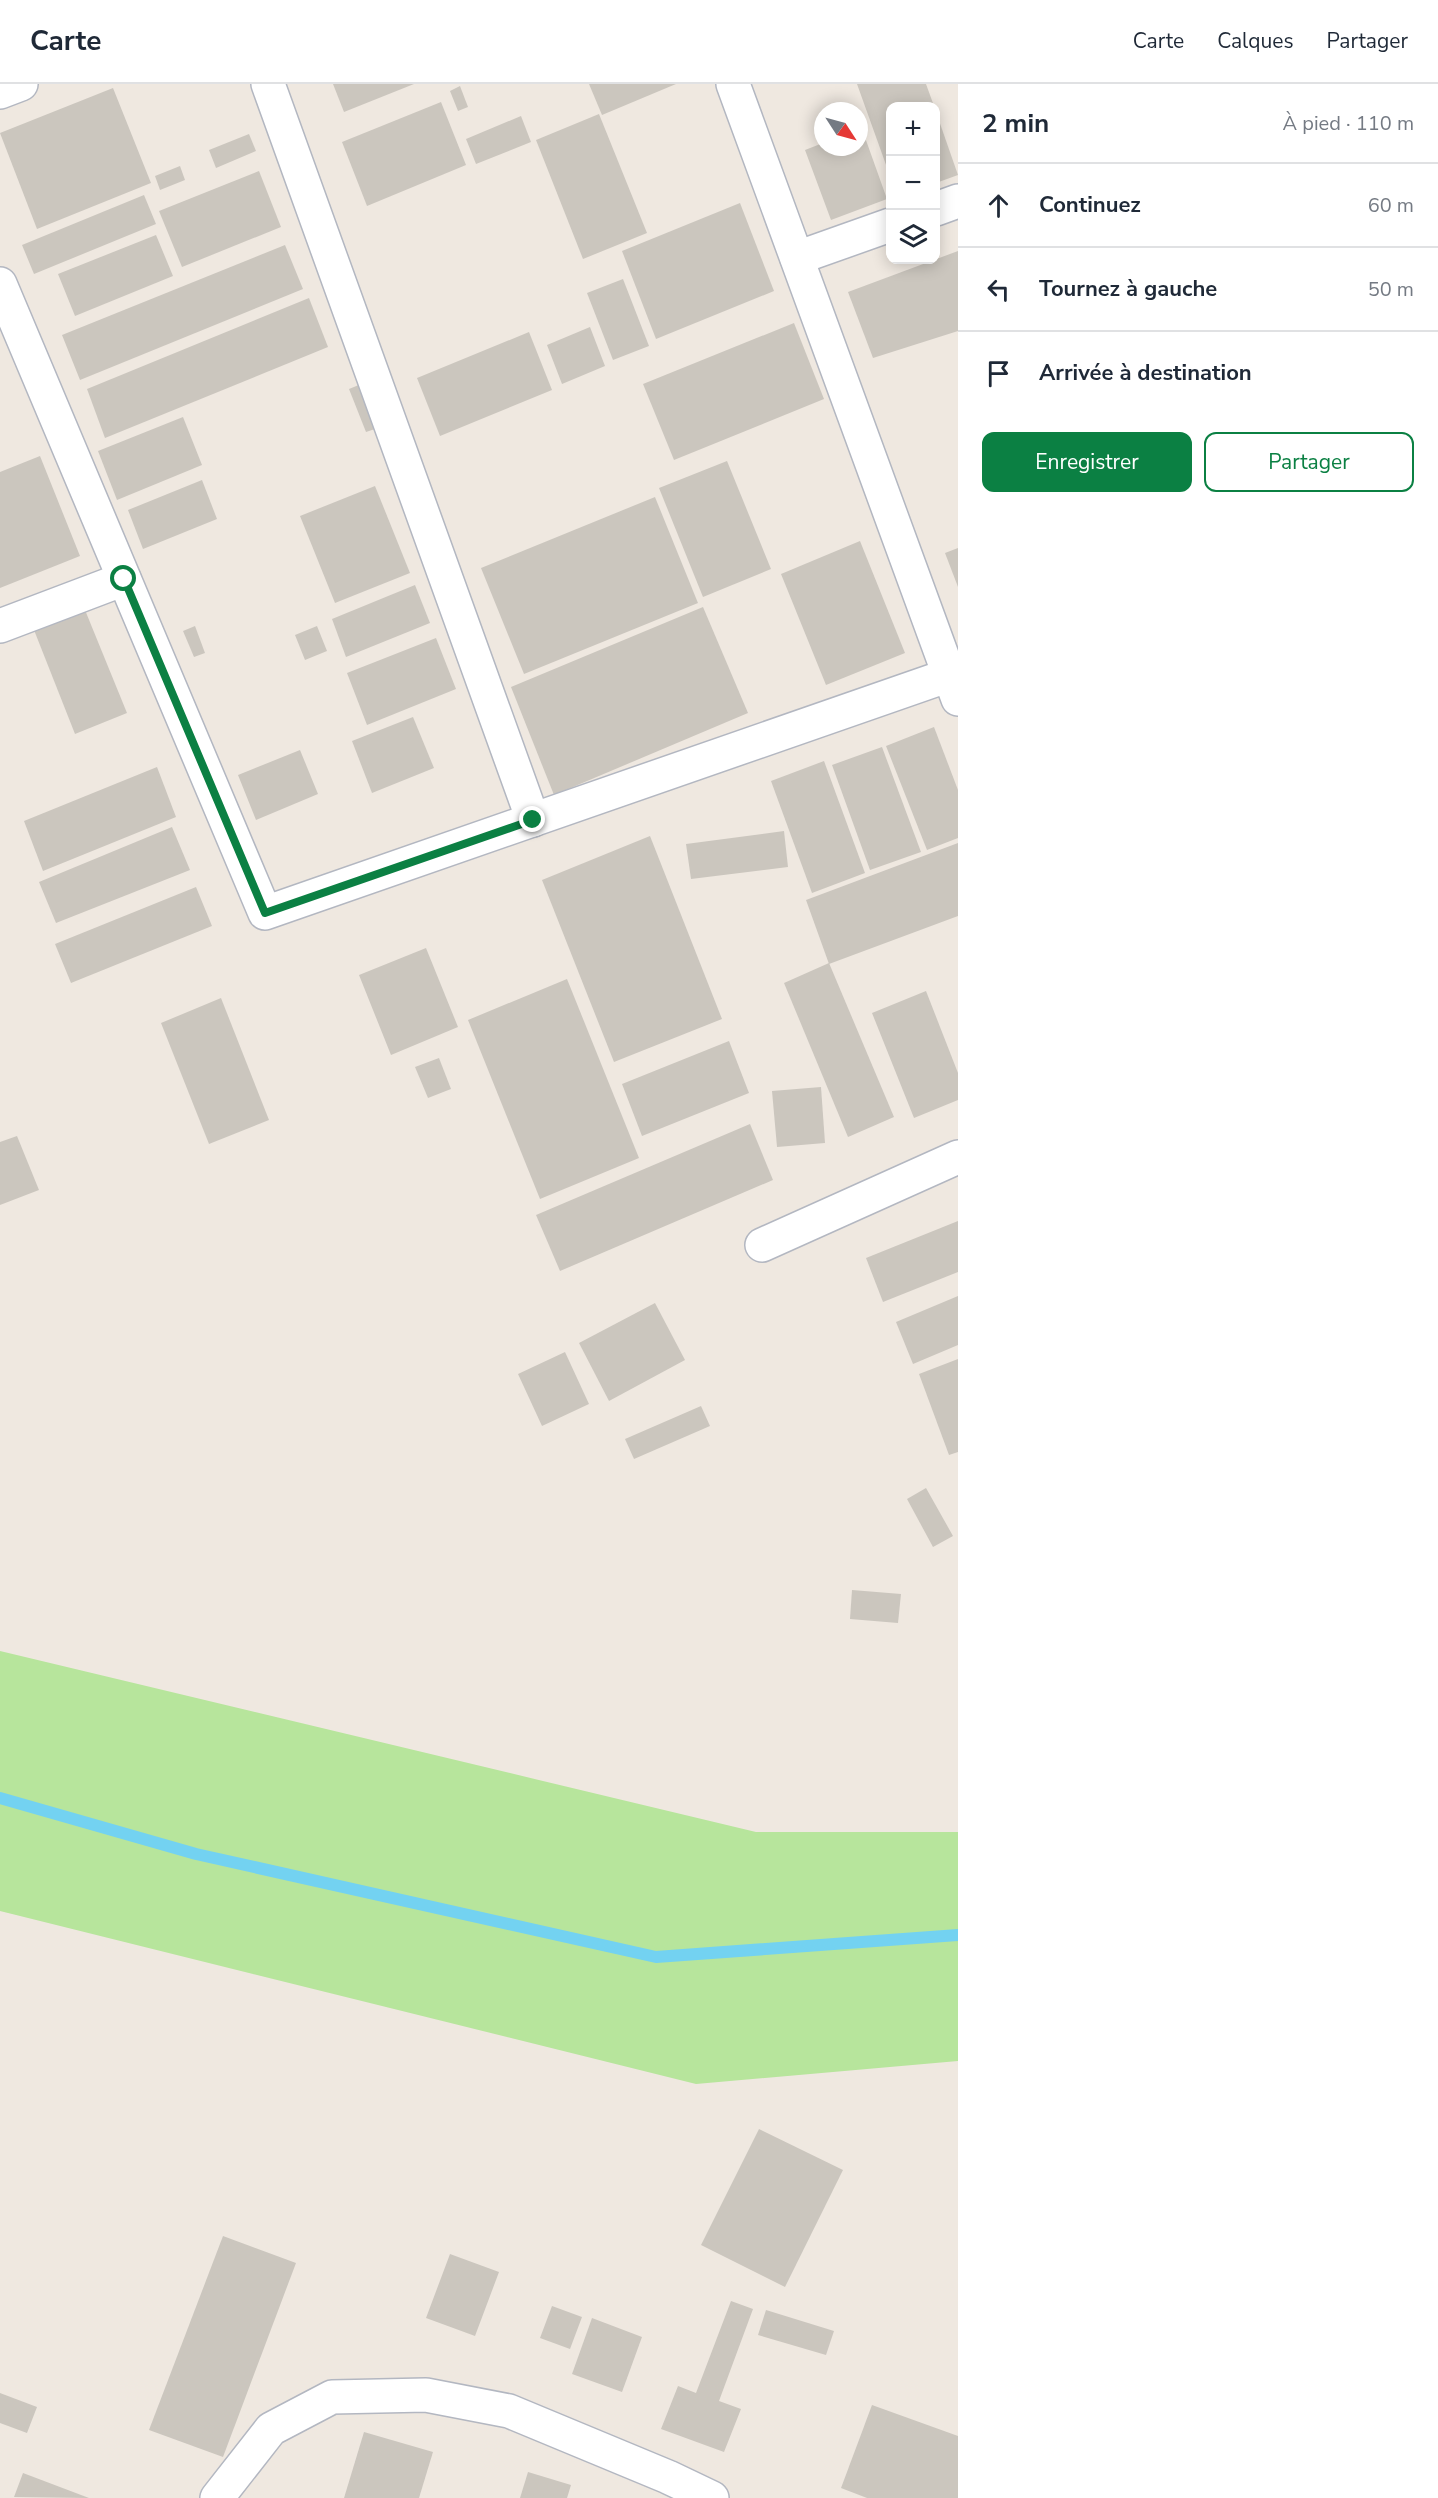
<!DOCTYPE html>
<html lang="fr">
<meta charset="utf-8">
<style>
body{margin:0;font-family:"Nunito Sans",sans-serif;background:#f6f6f7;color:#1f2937}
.controls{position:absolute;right:18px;top:18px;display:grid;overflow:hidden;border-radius:12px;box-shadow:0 3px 15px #0003}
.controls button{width:54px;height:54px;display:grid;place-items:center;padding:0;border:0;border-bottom:2px solid #e0e1e3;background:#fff;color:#1f2937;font:30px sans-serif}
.compass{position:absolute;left:814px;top:18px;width:54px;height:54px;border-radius:50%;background:#fff;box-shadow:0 3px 15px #0003;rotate:126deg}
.stop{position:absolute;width:18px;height:18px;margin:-14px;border:4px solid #0b8043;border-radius:50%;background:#fff}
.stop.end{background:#0b8043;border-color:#fff;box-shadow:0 2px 6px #0008}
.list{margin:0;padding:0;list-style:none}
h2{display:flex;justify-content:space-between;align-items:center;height:78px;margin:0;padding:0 24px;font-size:26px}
h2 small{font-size:20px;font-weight:400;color:#747a83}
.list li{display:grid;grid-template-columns:39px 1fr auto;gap:18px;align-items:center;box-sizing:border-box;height:84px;padding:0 24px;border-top:2px solid #e0e1e3}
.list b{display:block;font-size:22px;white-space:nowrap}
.list em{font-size:20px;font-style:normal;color:#747a83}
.actions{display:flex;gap:12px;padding:18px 24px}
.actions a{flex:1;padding:14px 0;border:2px solid #0b8043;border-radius:12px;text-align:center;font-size:21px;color:#0b8043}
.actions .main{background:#0b8043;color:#fff}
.icon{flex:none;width:33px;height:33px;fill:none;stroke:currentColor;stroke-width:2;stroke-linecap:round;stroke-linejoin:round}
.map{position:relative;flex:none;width:958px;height:2414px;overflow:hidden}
header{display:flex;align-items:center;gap:36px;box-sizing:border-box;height:84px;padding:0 30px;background:#fff;border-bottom:2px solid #e0e1e3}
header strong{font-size:28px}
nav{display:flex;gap:33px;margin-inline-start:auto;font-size:21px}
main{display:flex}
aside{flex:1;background:#fff}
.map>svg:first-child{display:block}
</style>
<header>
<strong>Carte</strong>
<nav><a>Carte</a><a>Calques</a><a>Partager</a></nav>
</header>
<main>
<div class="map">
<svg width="958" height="2414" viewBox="0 0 958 2414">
<rect width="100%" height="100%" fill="#efe8e0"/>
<!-- green -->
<path fill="#b7e59c" d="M0 1567 756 1748H958V1977L696 2000 0 1827Z"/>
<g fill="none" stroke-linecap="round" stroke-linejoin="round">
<!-- stream -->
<path stroke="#73d2f1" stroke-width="12" d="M0 1714 196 1770 656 1873 958 1851"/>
</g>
<!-- building -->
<g fill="#cbc6be">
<path d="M333 0H414L344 28Z"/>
<path d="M589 0H676L602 31Z"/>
<path d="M857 0H926L934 22H890V92Z"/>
<path d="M460 2 468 23 458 27 450 7Z"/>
<path d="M113 4 151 99 37 145 0 49Z"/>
<path d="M441 18 466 81 367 122 342 58Z"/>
<path d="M936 28 958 91 936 99Z"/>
<path d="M599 30 647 149 583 175 536 56Z"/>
<path d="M521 32 531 58 476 80 466 55Z"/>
<path d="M862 45 887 115 831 136 805 66 823 59V63H859V46Z"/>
<path d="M249 50 256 67 216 84 209 66Z"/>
<path d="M180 82 185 96 160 106 155 92Z"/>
<path d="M259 87 281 143 182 183 159 127Z"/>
<path d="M144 111 156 140 34 190 22 161Z"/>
<path d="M740 119 774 207 656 255 622 167Z"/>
<path d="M156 151 173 192 75 232 58 190Z"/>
<path d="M285 161 303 205 80 296 62 251Z"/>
<path d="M958 167V247L873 274 848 208Z"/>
<path d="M623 195 649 262 613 276 587 209Z"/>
<path d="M309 214 328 263 105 354 87 305Z"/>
<path d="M794 239 824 315 674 376 643 300Z"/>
<path d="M590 243 605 282 562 300 547 261Z"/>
<path d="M529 248 552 306 440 352 417 294Z"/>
<path d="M366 298 384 342 366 348 349 305Z"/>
<path d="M183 333 202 381 117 416 98 367Z"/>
<path d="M40 372 80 472 0 504V388Z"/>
<path d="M727 377 771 485 703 513 659 404Z"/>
<path d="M202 396 217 435 143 465 128 426Z"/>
<path d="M375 402 410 489 335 519 300 432Z"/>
<path d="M655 413 698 519 524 590 481 484Z"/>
<path d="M860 457 905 569 826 601 781 490Z"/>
<path d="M958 464V503L945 469Z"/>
<path d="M415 501 430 539 346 573 332 535Z"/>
<path d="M703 523 748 629 554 711 511 603Z"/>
<path d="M85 526 127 629 75 650 34 546Z"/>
<path d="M195 542 205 569 194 573 183 547Z"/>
<path d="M317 542 327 567 305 576 295 551Z"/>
<path d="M436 554 456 605 367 641 347 589Z"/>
<path d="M413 633 434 684 372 709 352 657Z"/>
<path d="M934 643 958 706V754L927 766 886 662Z"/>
<path d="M882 663 921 768 870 786 832 681Z"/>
<path d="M300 666 318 710 256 736 238 691Z"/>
<path d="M824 677 865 789 812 809 771 697Z"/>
<path d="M157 683 176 733 43 787 24 737Z"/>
<path d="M172 743 190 786 56 839 39 798Z"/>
<path d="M784 747 788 783 691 795 686 760Z"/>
<path d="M650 752 722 935 614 978 542 796Z"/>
<path d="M958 759V832L829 880 806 816Z"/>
<path d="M196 803 212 842 71 899 55 860Z"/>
<path d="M426 864 458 943 391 971 359 891Z"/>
<path d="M829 879 894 1033 848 1053 784 899Z"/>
<path d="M567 895 639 1074 540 1115 468 936Z"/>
<path d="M926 907 958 989V1016L914 1034 872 929Z"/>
<path d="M221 914 269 1036 209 1060 161 939Z"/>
<path d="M729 957 749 1009 642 1052 622 1000Z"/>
<path d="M439 974 451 1005 428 1014 415 983Z"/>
<path d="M821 1003 825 1059 777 1063 772 1007Z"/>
<path d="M750 1040 773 1096 560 1187 536 1131Z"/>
<path d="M17 1052 39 1106 0 1121V1058Z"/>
<path d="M958 1137V1188L883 1218 866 1174Z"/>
<path d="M958 1212V1261L913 1280 896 1238Z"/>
<path d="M655 1219 685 1276 609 1317 579 1259Z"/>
<path d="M565 1268 589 1320 542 1342 518 1290Z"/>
<path d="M958 1275V1368L949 1371 919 1290Z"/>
<path d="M701 1322 710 1342 634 1375 625 1355Z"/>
<path d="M926 1404 953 1452 933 1463 907 1415Z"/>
<path d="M852 1506 901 1510 898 1539 850 1535Z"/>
<path d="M759 2045 843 2086 785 2203 701 2161Z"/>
<path d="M223 2152 296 2179 223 2373 149 2346Z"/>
<path d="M450 2170 499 2188 475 2252 426 2234Z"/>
<path d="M731 2217 753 2225 719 2317 741 2325 724 2368 661 2345 678 2302 696 2309Z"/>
<path d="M552 2222 582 2233 570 2265 540 2254Z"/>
<path d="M766 2226 834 2247 826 2271 758 2251Z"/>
<path d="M592 2234 642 2253 622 2308 572 2290Z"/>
<path d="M0 2309 37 2323 27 2349 0 2339Z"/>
<path d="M872 2321 958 2352V2414H867L841 2404Z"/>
<path d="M364 2348 433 2368 419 2414H344Z"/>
<path d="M528 2388 571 2401 567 2414H520Z"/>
<path d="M23 2389 89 2414 14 2413Z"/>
</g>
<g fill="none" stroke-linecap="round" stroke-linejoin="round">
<!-- street casing -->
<g stroke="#b3b7c1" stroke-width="36">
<g id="street">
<path d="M268 0 533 736"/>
<path d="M733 0 958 615"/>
<path d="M0 8 21 0"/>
<path d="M936 125 958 117"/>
<path d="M797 174 890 141"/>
<path d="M0 200 265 829 958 588"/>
<path d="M0 542 124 495"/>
<path d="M762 1161 958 1073"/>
<path d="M217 2414 271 2345 332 2313 426 2311 509 2327 668 2393 712 2414"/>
</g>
</g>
<!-- street -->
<use href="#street" stroke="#fff" stroke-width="33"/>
</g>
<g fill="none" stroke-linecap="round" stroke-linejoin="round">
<!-- route -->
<path stroke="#0b8043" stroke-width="8" d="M124 495 265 829 533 736"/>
</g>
</svg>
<div class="controls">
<button>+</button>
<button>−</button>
<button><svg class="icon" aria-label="layers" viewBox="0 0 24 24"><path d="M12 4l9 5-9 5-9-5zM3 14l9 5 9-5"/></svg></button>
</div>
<svg class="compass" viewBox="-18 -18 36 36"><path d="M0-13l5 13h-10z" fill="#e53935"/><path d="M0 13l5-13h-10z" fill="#747a83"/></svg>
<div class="stop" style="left:124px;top:495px"></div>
<div class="stop end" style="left:533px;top:736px"></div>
</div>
<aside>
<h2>2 min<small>À pied · 110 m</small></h2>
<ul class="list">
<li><svg class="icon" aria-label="ahead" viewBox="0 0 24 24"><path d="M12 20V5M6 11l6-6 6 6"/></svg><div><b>Continuez</b></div><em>60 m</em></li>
<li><svg class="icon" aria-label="left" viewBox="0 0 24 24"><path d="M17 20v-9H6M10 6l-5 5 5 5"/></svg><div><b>Tournez à gauche</b></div><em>50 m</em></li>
<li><svg class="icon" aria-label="arrive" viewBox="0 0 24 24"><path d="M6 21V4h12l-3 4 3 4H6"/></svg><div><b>Arrivée à destination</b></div></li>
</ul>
<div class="actions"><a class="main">Enregistrer</a><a>Partager</a></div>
</aside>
</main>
